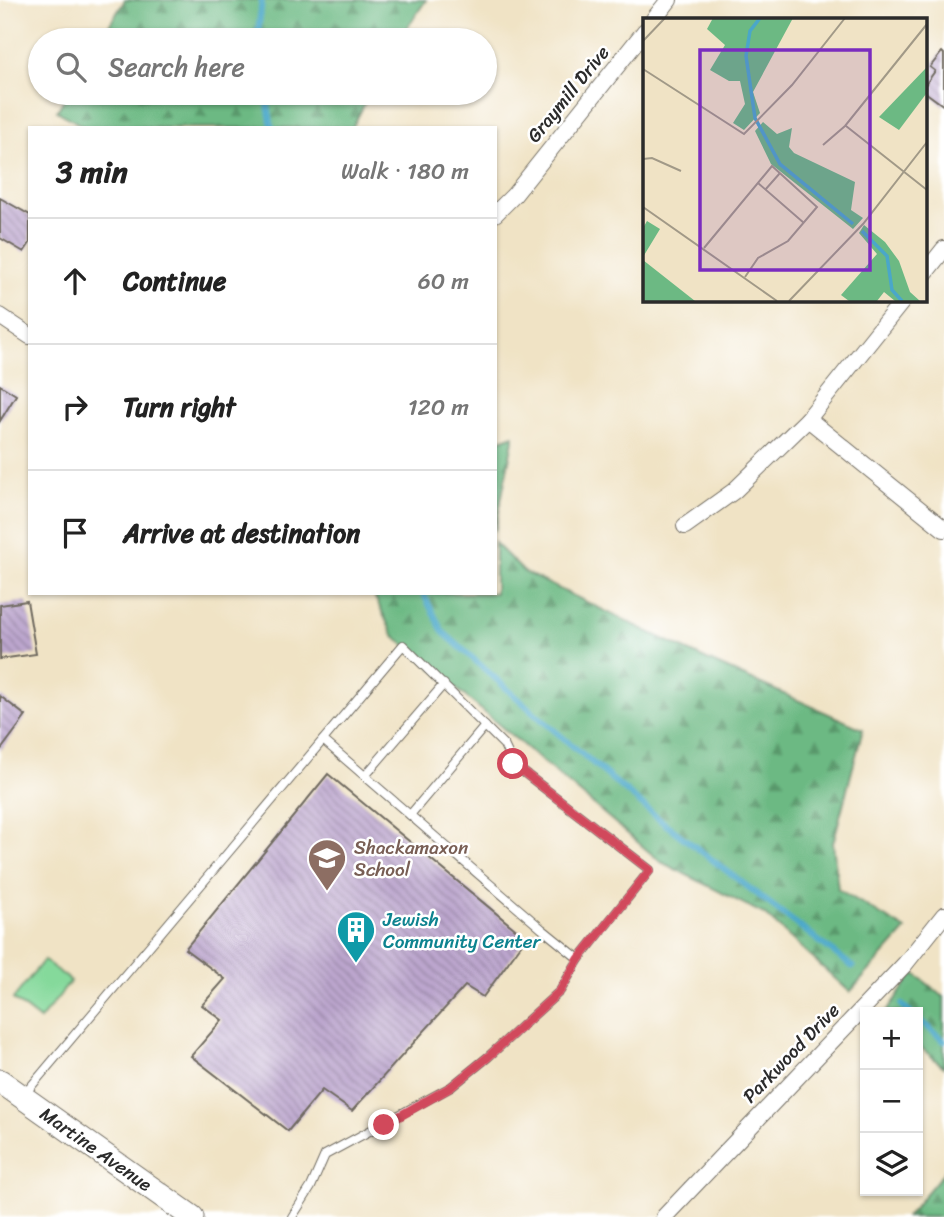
<!DOCTYPE html>
<meta charset="utf-8">
<style>
body{margin:0;font-family:Sriracha,sans-serif;background:#f6f6f6;color:#222}
.controls{position:absolute;right:21px;bottom:21px;display:grid;overflow:hidden;border-radius:0px;box-shadow:0 2px 5px #0004}
.controls button{width:63px;height:63px;display:grid;place-items:center;padding:0;border:0;border-bottom:2px solid #e0e0e0;background:#fff;color:#222;font:35px sans-serif}
.stop{position:absolute;width:21px;height:21px;margin:-16px;border:5px solid #d1495b;border-radius:50%;background:#fff}
.stop.end{background:#d1495b;border-color:#fff;box-shadow:0 2px 7px #0008}
.list{margin:0;padding:0;list-style:none}
h2{display:flex;justify-content:space-between;align-items:center;height:91px;margin:0;padding:0 28px;font-size:30px}
h2 small{font-size:23px;font-weight:400;color:#767676}
.list li{display:grid;grid-template-columns:46px 1fr auto;gap:21px;align-items:center;box-sizing:border-box;height:126px;padding:0 28px;border-top:2px solid #e0e0e0}
.list b{display:block;font-size:26px;white-space:nowrap}
.list em{font-size:23px;font-style:normal;color:#767676}
.icon{flex:none;width:38px;height:38px;fill:none;stroke:currentColor;stroke-width:2;stroke-linecap:round;stroke-linejoin:round}
.map{position:relative;flex:none;width:944px;height:1217px;overflow:hidden}
.search{position:absolute;background:#fff;box-shadow:0 2px 5px #0004;left:28px;top:28px;width:469px;height:77px;display:flex;align-items:center;gap:18px;box-sizing:border-box;padding:0 24px;border-radius:38px;color:#767676;font-size:26px}
.panel{position:absolute;background:#fff;box-shadow:0 2px 5px #0004;left:28px;top:126px;width:469px;height:469px;border-radius:0px}
.map>svg:first-child{display:block}
</style>
<div class="map">
<svg width="944" height="1217" viewBox="0 0 944 1217">
<defs>
<pattern id="forest-firs" width="22" height="20" patternUnits="userSpaceOnUse" patternTransform="scale(1.75)"><rect width="22" height="20" fill="#6cb983"/><path d="M5 1l3.5 6h-7zM16 11l3.5 6h-7z" fill="#59976b"/></pattern>
<pattern id="building-back-hatch" width="6" height="6" patternUnits="userSpaceOnUse" patternTransform="scale(1.75)"><rect width="6" height="6" fill="#bca6ce"/><path d="M-1 5l2 2M0 0l6 6M5-1l2 2" fill="none" stroke="#9987a7"/></pattern>
</defs>
<rect width="100%" height="100%" fill="#fff"/>
<filter id="ink" filterUnits="userSpaceOnUse"><feTurbulence type="fractalNoise" baseFrequency=".0143" numOctaves="2"/><feDisplacementMap in="SourceGraphic" scale="14" xChannelSelector="R" yChannelSelector="G"/><feConvolveMatrix kernelMatrix="1 2 1 2 8 2 1 2 1" color-interpolation-filters="sRGB"/></filter>
<filter id="wash" filterUnits="userSpaceOnUse"><feTurbulence type="fractalNoise" baseFrequency=".00686" numOctaves="4" result="noise"/><feDisplacementMap in="SourceGraphic" scale="28" xChannelSelector="R" yChannelSelector="G"/><feGaussianBlur stdDeviation="1.57" result="paint"/><feColorMatrix in="noise" values="0 0 0 0 0 0 0 0 0 0 0 0 0 0 0 0 0 1.4 0 .05"/><feComposite in="paint" operator="in"/></filter>
<g filter="url(#wash)">
<rect width="100%" height="100%" fill="#f0e3c5"/>
<!-- green -->
<path fill="#85d99b" stroke="#588263" stroke-width="2" d="M44 960 71 981 40 1020 13 999Z"/>
<!-- forest -->
<g fill="url(#forest-firs)" stroke="#4c7257" stroke-width="2">
<path d="M125 0H426L399 40H100Z"/>
<path d="M68 93H370L352 128H86L57 111Z"/>
<path d="M514 435 495 531V442Z"/>
<path d="M495 543 524 572 707 660 863 729 833 843 838 889 906 930 850 992 764 914 661 862 393 635 373 593H495Z"/>
<path d="M914 973 944 997V1067L918 1045V1012H886Z"/>
<path d="M944 1172V1217H906Z"/>
</g>
<g fill="none" stroke-linecap="round" stroke-linejoin="round">
<!-- stream -->
<g stroke="#4aa7c9" stroke-width="6">
<path d="M257 40 262 0"/>
<path d="M266 93 272 128"/>
<path d="M423 593 443 632 548 725 660 820 853 967"/>
<path d="M902 1005 910 1012"/>
<path d="M918 1019 944 1041"/>
</g>
</g>
<g id="blocks">
<!-- building -->
<g fill="url(#building-back-hatch)">
<path d="M942 52 944 54V106L925 92V85L935 71 930 67Z"/>
<path d="M0 198 30 215V243L24 252 0 238Z"/>
<path d="M0 385 16 395 0 421Z"/>
<path d="M27 601 36 654 0 659V605Z"/>
<path d="M0 696 26 716 0 751Z"/>
<path d="M328 774 526 938 483 997 465 986 352 1111 322 1090 288 1131 191 1056 222 1020 202 1005 225 979 185 949Z"/>
</g>
</g>
</g>
<g filter="url(#ink)">
<use href="#blocks" fill-opacity="0" stroke="#706b61" stroke-width="2"/>
<g fill="none" stroke-linecap="round" stroke-linejoin="round">
<!-- lane casing -->
<g stroke="#706b61" stroke-width="10">
<g id="lane">
<path d="M323 740 542 929 579 959"/>
<path d="M365 776 444 684"/>
<path d="M410 815 485 726"/>
<path d="M23 1096 403 645 504 745 513 764 650 870 579 959 560 991 488 1057 451 1087 325 1155 311 1187 292 1217"/>
</g>
</g>
<!-- street casing -->
<g stroke="#706b61" stroke-width="18">
<g id="street">
<path d="M654 19 669 0"/>
<path d="M495 214 514 195 645 31"/>
<path d="M925 273 944 249"/>
<path d="M0 316 30 336"/>
<path d="M808 419 944 529"/>
<path d="M685 526 734 491 808 419 904 299"/>
<path d="M664 1217 905 964 944 915"/>
</g>
</g>
<!-- secondary casing -->
<g stroke="#706b61" stroke-width="25">
<path id="secondary" d="M0 1081 192 1217"/>
</g>
<!-- lane -->
<use href="#lane" stroke="#fff" stroke-width="8"/>
<!-- street -->
<use href="#street" stroke="#fff" stroke-width="16"/>
<!-- secondary -->
<use href="#secondary" stroke="#fff" stroke-width="23"/>
</g>
</g>
<g fill="none" stroke-linecap="round" stroke-linejoin="round" filter="url(#ink)">
<!-- route -->
<path stroke="#d1495b" stroke-width="9" d="M384 1125 451 1087 488 1057 560 991 579 959 650 870 513 764"/>
</g>
<!-- icons -->
<defs>
<g id="school-pin" transform="scale(2.0125)"><path d="M0 17L-7.5 6A9.5 9.5 0 1 1 7.5 6Z" fill="#8d6e63" stroke="#fff"/><path d="M0-5L7-2L0 1L-7-2ZM-4 1L0 2.5L4 1V4Q0 6-4 4Z" fill="#fff"/></g>
<g id="building-pin" transform="scale(2.0125)"><path d="M0 17L-7.5 6A9.5 9.5 0 1 1 7.5 6Z" fill="#0f9aa8" stroke="#fff"/><path d="M-4-6H4V6H1V3H-1V6H-4ZM-2.5-4.3h1.7v1.8h-1.7ZM.8-4.3h1.7v1.8H.8ZM-2.5-1h1.7V.8h-1.7ZM.8-1h1.7V.8H.8Z" fill="#fff"/></g>
</defs>
<g fill-rule="evenodd">
<use href="#school-pin" x="327" y="858"/>
<use href="#building-pin" x="356" y="930"/>
</g>
<g text-anchor="middle" dominant-baseline="central" stroke-width="5" stroke-linejoin="round" paint-order="stroke">
<!-- street labels -->
<g font-size="19" fill="#2b2b2b" stroke="#fff">
<text transform="translate(568 94) rotate(-51)">Graymill Drive</text>
<text transform="translate(791 1053) rotate(-46)">Parkwood Drive</text>
<text transform="translate(96 1149) rotate(35)">Martine Avenue</text>
</g>
<!-- education labels -->
<g font-size="19" fill="#785e54" stroke="#fff" text-anchor="start">
<text x="354" y="847">Shackamaxon<tspan x="354" dy="22">School</tspan></text>
</g>
<!-- culture labels -->
<g font-size="19" fill="#0d838f" stroke="#fff" text-anchor="start">
<text x="383" y="919">Jewish<tspan x="383" dy="22">Community Center</tspan></text>
</g>
</g>
<!-- overview -->
<g transform="translate(643 18)">
<rect width="284" height="284" fill="#f0e3c5"/>
<path d="M70 0H150L110 74 117 95 101 112 90 105 102 86 97 63H86L67 52 82 27 64 11ZM283 50V76L256 112 236 99ZM120 104 134 116 149 110 146 129 151 135 212 164 208 192 220 200 210 211 128 146 112 113ZM4 203 17 211 0 239V210ZM221 207 242 224 256 243 267 274 277 283H252L241 274 234 283H206L198 277 234 236 216 215ZM0 242 52 283H0Z" fill="#6cb983"/>
<path fill="none" stroke="#4aa7c9" stroke-width="3.5" d="M117 0 107 13 103 38 112 100 137 146 210 206M219 213 244 238 249 272 259 283"/>
<path fill="none" stroke="#a19987" stroke-width="2" d="M0 23 22 0M0 51 101 116 149 67 202 0M203 108 284 172M180 127 202 108 284 6M0 141 9 140 38 153M115 165 161 205M122 172 137 155M0 189 134 283M61 230 129 148 174 189 145 223 115 240 102 259M146 283 220 206 284 124"/>
<path fill="#7b2cbf" fill-opacity="0.15" stroke="#7b2cbf" stroke-width="3.5" d="M57 32H227V252H57Z"/>
<rect width="284" height="284" fill="none" stroke="#2b2b2b" stroke-width="3.5"/>
</g>
</svg>
<div class="controls">
<button>+</button>
<button>−</button>
<button><svg class="icon" aria-label="layers" viewBox="0 0 24 24"><path d="M12 4l9 5-9 5-9-5zM3 14l9 5 9-5"/></svg></button>
</div>
<div class="stop" style="left:513px;top:764px"></div>
<div class="stop end" style="left:384px;top:1125px"></div>
<div class="search"><svg class="icon" aria-label="search" viewBox="0 0 24 24"><circle cx="10" cy="10" r="6"/><path d="M15 15l6 6"/></svg>Search here</div>
<section class="panel">
<h2>3 min<small>Walk · 180 m</small></h2>
<ul class="list">
<li><svg class="icon" aria-label="ahead" viewBox="0 0 24 24"><path d="M12 20V5M6 11l6-6 6 6"/></svg><div><b>Continue</b></div><em>60 m</em></li>
<li><svg class="icon" aria-label="right" viewBox="0 0 24 24"><path d="M7 20v-9h11M14 6l5 5-5 5"/></svg><div><b>Turn right</b></div><em>120 m</em></li>
<li><svg class="icon" aria-label="arrive" viewBox="0 0 24 24"><path d="M6 21V4h12l-3 4 3 4H6"/></svg><div><b>Arrive at destination</b></div></li>
</ul>
</section>
</div>
